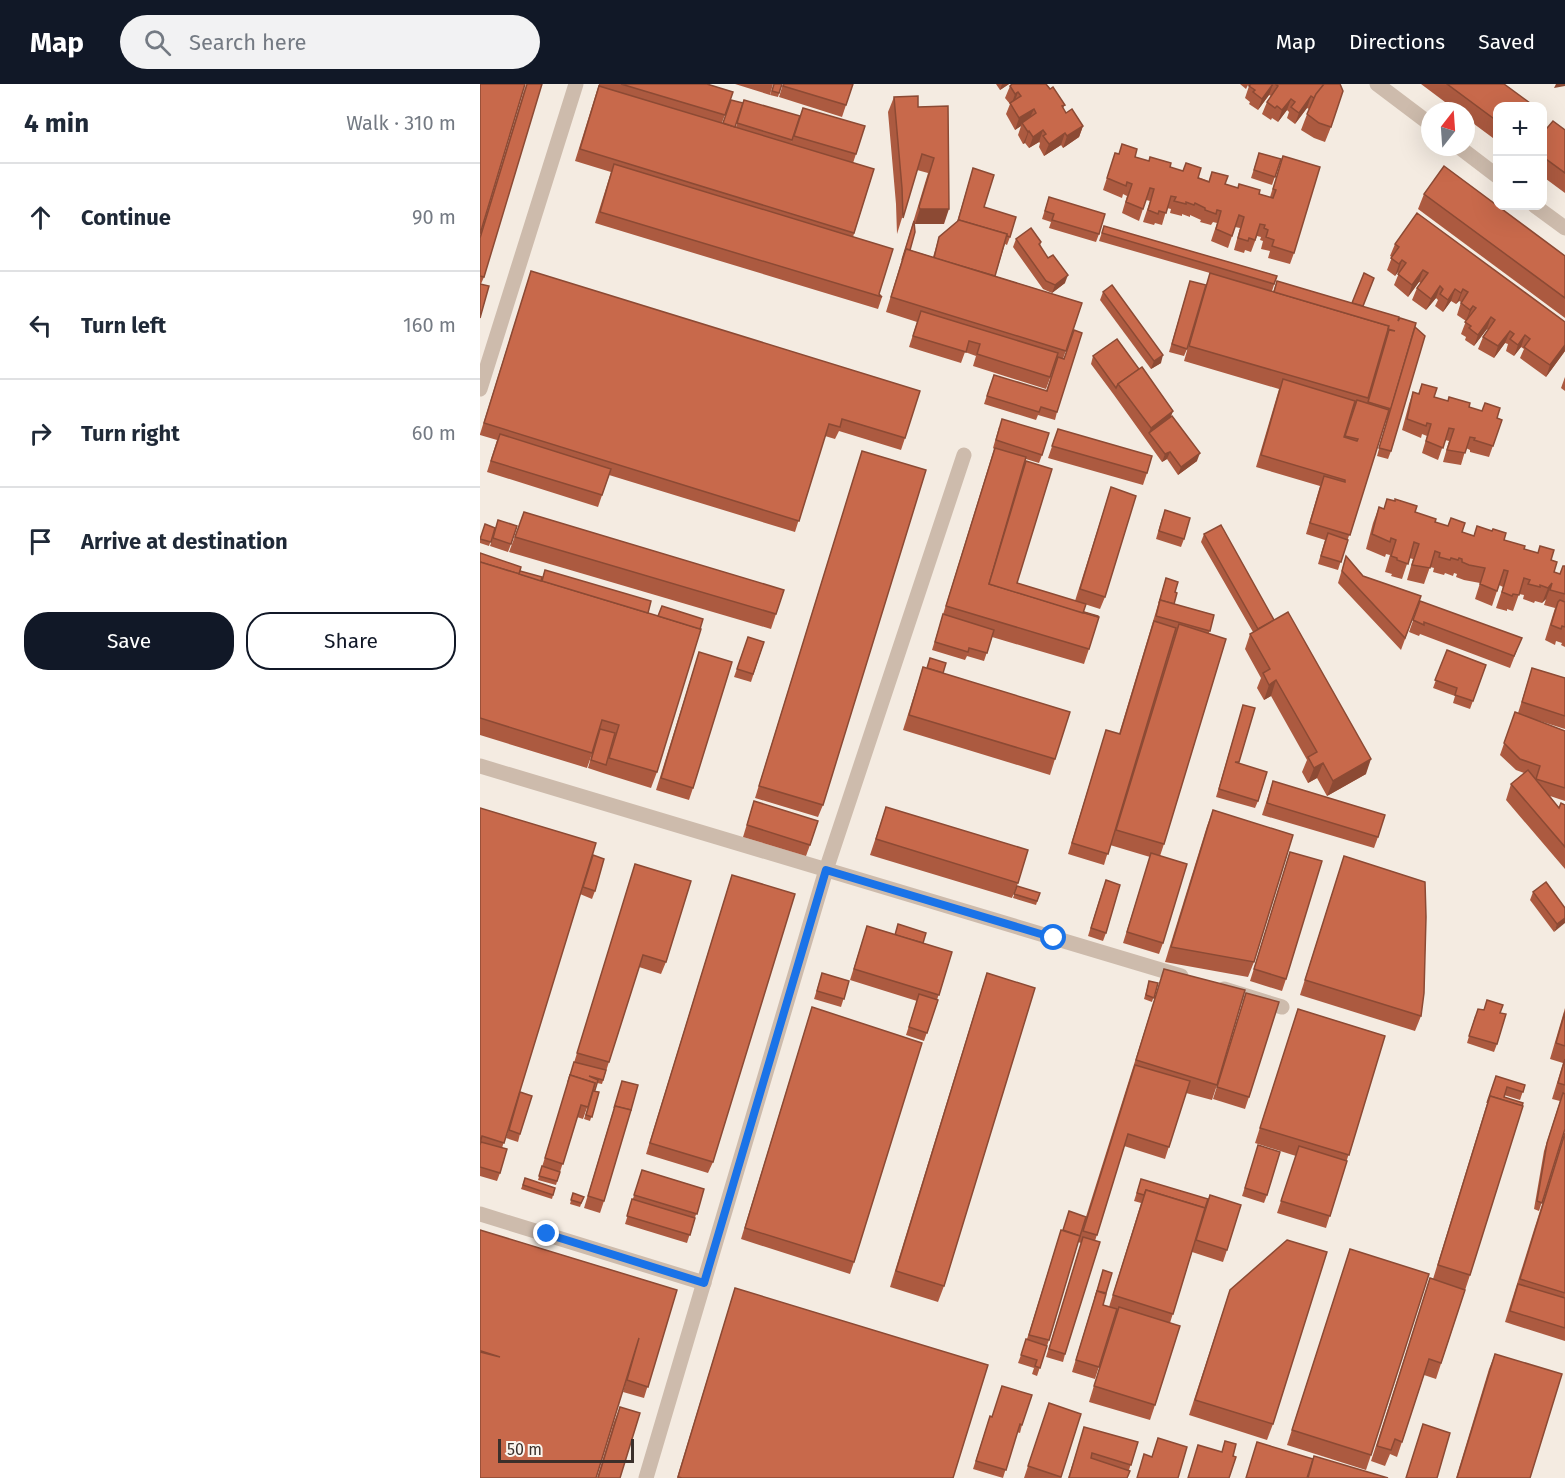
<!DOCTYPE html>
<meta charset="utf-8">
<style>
body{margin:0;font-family:"Fira Sans",sans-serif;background:#f2f2f3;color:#1f2937}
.controls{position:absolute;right:18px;top:18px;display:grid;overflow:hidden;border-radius:12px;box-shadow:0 6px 24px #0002}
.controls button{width:54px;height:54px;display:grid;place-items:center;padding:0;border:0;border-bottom:2px solid #e0e1e3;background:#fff;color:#1f2937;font:30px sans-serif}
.compass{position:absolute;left:941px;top:18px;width:54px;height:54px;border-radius:50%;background:#fff;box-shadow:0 6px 24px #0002;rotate:17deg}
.scale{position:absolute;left:18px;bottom:15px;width:136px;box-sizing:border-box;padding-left:6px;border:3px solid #3b302b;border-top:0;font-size:16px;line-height:21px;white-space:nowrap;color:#3b302b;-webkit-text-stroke:4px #fbf5ee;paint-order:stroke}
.stop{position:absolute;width:18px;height:18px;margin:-14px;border:4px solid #1a73e8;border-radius:50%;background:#fff}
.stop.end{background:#1a73e8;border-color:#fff;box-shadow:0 2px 6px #0008}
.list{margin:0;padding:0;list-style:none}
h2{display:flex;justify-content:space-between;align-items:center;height:78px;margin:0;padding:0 24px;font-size:26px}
h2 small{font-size:20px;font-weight:400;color:#747a83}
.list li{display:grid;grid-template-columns:39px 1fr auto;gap:18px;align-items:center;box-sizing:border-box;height:108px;padding:0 24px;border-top:2px solid #e0e1e3}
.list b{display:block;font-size:22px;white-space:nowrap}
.list em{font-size:20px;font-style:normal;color:#747a83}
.actions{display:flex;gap:12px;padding:18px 24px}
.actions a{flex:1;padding:14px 0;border:2px solid #111827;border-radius:24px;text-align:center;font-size:21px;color:#111827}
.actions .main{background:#111827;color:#fff}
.icon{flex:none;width:33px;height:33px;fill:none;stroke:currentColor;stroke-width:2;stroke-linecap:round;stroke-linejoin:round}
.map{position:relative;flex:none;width:1085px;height:1394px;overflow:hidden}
header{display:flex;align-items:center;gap:36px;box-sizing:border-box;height:84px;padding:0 30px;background:#111827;color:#fff}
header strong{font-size:28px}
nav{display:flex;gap:33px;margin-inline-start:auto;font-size:21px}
.search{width:420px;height:54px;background:#f2f2f3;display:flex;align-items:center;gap:15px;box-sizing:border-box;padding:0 21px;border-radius:33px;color:#747a83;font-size:22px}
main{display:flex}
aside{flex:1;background:#fff}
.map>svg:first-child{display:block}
</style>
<header>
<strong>Map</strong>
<div class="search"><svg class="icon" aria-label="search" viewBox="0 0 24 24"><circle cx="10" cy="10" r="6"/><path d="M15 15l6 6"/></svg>Search here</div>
<nav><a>Map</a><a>Directions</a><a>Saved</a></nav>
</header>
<main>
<aside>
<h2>4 min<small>Walk · 310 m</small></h2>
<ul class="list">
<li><svg class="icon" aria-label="ahead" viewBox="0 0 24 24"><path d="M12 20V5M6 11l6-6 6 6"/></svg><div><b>Continue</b></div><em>90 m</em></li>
<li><svg class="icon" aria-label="left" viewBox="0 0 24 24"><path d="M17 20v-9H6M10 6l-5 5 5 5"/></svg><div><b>Turn left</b></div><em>160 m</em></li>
<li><svg class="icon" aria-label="right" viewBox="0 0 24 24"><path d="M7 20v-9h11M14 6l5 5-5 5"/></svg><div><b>Turn right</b></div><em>60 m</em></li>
<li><svg class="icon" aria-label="arrive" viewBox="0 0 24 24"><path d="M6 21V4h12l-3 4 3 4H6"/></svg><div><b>Arrive at destination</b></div></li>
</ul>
<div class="actions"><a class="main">Save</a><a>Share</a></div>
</aside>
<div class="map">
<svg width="1085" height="1394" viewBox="0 0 1085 1394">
<rect width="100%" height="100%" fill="#f4ebe1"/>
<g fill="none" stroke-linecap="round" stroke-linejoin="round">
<!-- minor -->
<g stroke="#cdbbac" stroke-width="15">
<path d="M0 305 96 0"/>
<path d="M0 682 701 892"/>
<path d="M744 905 802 923"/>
<path d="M0 1130 224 1199"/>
<path d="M166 1394 346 786 484 371"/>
</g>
<!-- tertiary -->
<g stroke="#cdbbac" stroke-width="15">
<path d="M897 0 950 40"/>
<path d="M979 63 1017 92"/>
<path d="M1055 122 1085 144"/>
</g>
</g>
<!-- wall -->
<g fill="#ac5a40" fill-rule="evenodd">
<path d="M46 0 4 193 1 200 0 234V151Z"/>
<path d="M119 0H227L253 8 242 39 256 43 262 24 320 32 311 60 323 24 376 70 373 79 394 85 373 153 399 210 402 213 398 225 115 139 131 88 95 77Z"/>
<path d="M255 0H293L290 11Z"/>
<path d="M294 0H302L298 13 290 11Z"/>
<path d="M303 0H373L362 33 299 13Z"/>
<path d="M516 0H529L520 6Z"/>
<path d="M760 0H860L851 43 845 58 834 54 821 46 829 25 827 24 815 40 807 34 809 28 807 26 798 38 792 34 791 36 782 30 787 18 791 12 789 11 778 26 769 20 770 18 765 14 769 2 768 1 766 5Z"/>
<path d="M941 0H1024L1017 22V57L986 34V27H977Z"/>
<path d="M530 2H568L585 21 583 24 586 29 603 42 599 53 583 64 581 61 564 72 559 63 560 59 559 58 549 64 545 59 543 60 538 51 541 42 535 46 526 30 530 20 525 14Z"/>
<path d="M414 13 438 23 468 22 464 140H435L434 139 430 166 453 173 459 153 477 138 493 84 504 123 530 153 527 161 525 160 515 192 602 219 583 275 577 328 575 336 558 331 556 336 504 320 511 299 566 307 575 281 566 305 493 282 496 272 485 268 481 279 429 263 437 238 406 228 448 89 437 86 417 150 416 120 408 28Z"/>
<path d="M1085 46V109L1062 92V50Z"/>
<path d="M642 60 655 73 690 83 729 97 732 88 745 100 790 113 803 72 814 169 810 180 788 174 790 167 781 165 783 157 780 156 781 153 777 152 771 168 765 166 764 169 754 166 760 144 755 143 748 164 731 157 737 139 733 138 731 141 720 138 721 136 710 131V133L702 130V132L690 129 691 125 687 124 682 141 675 139 674 141 663 138 670 117 666 116 659 137 642 129 647 112 643 110 642 114 623 106 635 69 639 70Z"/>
<path d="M779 69 801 75 792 101 771 94Z"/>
<path d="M944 110 1085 172V234L938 125Z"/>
<path d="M569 113 619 150 616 158 569 144 571 138 562 135Z"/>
<path d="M624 142 797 192 792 207 793 208 797 197 919 233 911 367 908 375 897 372 908 332 907 337 906 336 858 486 838 480 845 456 826 450 840 402 776 383 799 305 704 277 725 205 730 189 619 157ZM872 327 864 354V353Z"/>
<path d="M536 155 561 158 560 162 585 199 572 209 563 205 533 163Z"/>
<path d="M915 160 1085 267 1066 293 1040 274 1044 265 1041 263 1034 272 1026 267 1028 260 1025 259 1014 274 998 265 1003 253 1008 246 1007 245 994 262 985 256 986 253 981 250 986 237 977 231 981 218 979 217 976 220 971 217 963 228 955 222 958 216 956 214 946 226 932 216 937 204 941 199 939 198 928 213 914 201 919 189 918 188 915 192 907 186 912 173 910 172Z"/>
<path d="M51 187 425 354 421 366 359 347 355 355 345 352 315 448 129 391 118 423 7 388 17 356 0 351V350Z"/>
<path d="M710 197 707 265 704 272 689 268Z"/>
<path d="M623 208 681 279 671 285 620 216Z"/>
<path d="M613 272 691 332 717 377 698 391 687 375 682 378 634 311 611 280Z"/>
<path d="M1085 293V307L1081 304Z"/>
<path d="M942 300 954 313 989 323 1022 336 1009 373 990 368V366L986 364 981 381 963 378 969 357 965 356 958 376 942 369 947 352 942 350 941 354 922 346 929 320 933 308 938 310Z"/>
<path d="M519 343 562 371 559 379 546 375 537 499 603 529 609 565 604 580 512 553 504 577 487 572 485 576 452 566 514 365 513 364Z"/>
<path d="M578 345 667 389 663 401 568 374Z"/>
<path d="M382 367 343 721 338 733 275 714Z"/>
<path d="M631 403 625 513 620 525 595 517Z"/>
<path d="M907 415 955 438 982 448 994 452 1024 456 1044 465 1071 476 1074 488 1080 490 1083 482H1085V563L1081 561 1082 559 1076 557 1075 561 1065 556 1075 524 1064 521 1066 515 1062 519 1055 517 1054 519 1043 515 1044 511 1039 510 1033 527 1027 525V527L1016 524 1023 503 1019 501 1012 522 995 515 1000 499 984 496 976 493 977 490 974 489 973 492 965 489 964 491 953 488 954 484 950 483 944 500 927 496 933 475 929 474 922 495 911 492 912 490 905 488 910 471 906 470 905 473 886 465 893 439 899 423 904 425Z"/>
<path d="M44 428 296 530 291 545 29 468Z"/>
<path d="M682 434 704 455 701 463 676 455Z"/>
<path d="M18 436 31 460 28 468 10 462Z"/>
<path d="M15 444 9 462 0 459V455Z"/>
<path d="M724 450 794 536 886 690 847 712 837 694 828 699 822 688 827 676 791 612 784 616 777 604 781 594 765 565 770 550 773 548 721 458Z"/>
<path d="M0 469 39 490 61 497 65 486 168 529 177 688 171 704 123 689 134 657 123 689 108 684 112 670 107 684 0 651Z"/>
<path d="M866 472 883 492 941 512 921 566 858 499Z"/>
<path d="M686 494 695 508 694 520 734 531 729 549 684 760 680 772 683 859 679 870 643 859 670 773 630 761 624 781 588 770 626 646 639 650Z"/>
<path d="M940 517 1037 566 1030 584 940 550 939 552 929 548Z"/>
<path d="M268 553 284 558 271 598 254 593Z"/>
<path d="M967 566 1006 581 990 625 973 619 975 612 953 604Z"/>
<path d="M219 568 213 704 209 716 176 706Z"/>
<path d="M443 583 463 589 575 675 570 691 423 646Z"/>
<path d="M1052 584 1085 594V645L1050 634 1085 647V717L1070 712 1079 724 1085 721V785L1026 716 1031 700 1044 689 1036 686 1020 671 1035 628 1038 629Z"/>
<path d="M763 621 758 679 778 717 775 724 736 713Z"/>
<path d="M793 697 898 753 894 764 782 731Z"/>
<path d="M274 717 330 761 326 772 263 753Z"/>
<path d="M406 723 538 799 532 814 390 771Z"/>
<path d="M0 724 111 777 115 807 112 815 100 810 22 1064 20 1089 17 1097 0 1092Z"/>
<path d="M733 726 774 878 768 893 685 878 727 742Z"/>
<path d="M810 768 806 895 802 907 770 897Z"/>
<path d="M864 772 941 932 935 947 820 911Z"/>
<path d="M155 780 186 878 181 890 159 883 122 1000 117 999 115 1007 119 1008 110 1037 104 1035 112 1010 103 1035 97 1033 76 1101 58 1096Z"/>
<path d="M252 791 233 1078 228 1089 166 1070Z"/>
<path d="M537 802 560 809 556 821 533 814Z"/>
<path d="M623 804 626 849 623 857 608 852Z"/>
<path d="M1053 808 1085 824 1074 848 1050 816Z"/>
<path d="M387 842 472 868 457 916H458L444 957 426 951 437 917 370 896Z"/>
<path d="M684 885 737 1001 732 1016 706 1009 685 1075 644 1062 615 1157 583 1278 566 1273 601 1159 598 1158Z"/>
<path d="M342 889 369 897 361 923 334 915Z"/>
<path d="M507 889 464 1202 458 1218 410 1203 502 904Z"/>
<path d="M669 897 678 899 672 918 664 915Z"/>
<path d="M766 909 769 1013 765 1025 733 1015Z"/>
<path d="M332 923 374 1178 370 1190 261 1155Z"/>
<path d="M1085 924V1045L1059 1127 1054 1125 1064 1067 1080 1017 1072 1015 1083 979 1070 975Z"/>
<path d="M818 925 905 952 846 1144 797 1129 816 1072 775 1059Z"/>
<path d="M1003 926 1020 929 1017 960 1014 968 987 959 995 932Z"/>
<path d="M1013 1000 1045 1001 1040 1016 1024 1011 990 1191 956 1295 944 1291 917 1373 910 1370 905 1382 891 1377 945 1210 950 1194 953 1195Z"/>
<path d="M140 1004 124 1117 120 1129 104 1124Z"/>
<path d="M37 1016 40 1050 38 1058 26 1054Z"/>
<path d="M1085 1047V1257L1025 1238Z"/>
<path d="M776 1069 787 1111 784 1119 762 1112Z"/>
<path d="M162 1086 224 1105 207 1159 145 1140Z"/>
<path d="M45 1094 75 1104 72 1115 41 1105Z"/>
<path d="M661 1095 725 1124 730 1111 747 1166 743 1178 712 1168 690 1239 675 1321 670 1336 609 1318 636 1229 615 1295 592 1288 623 1186V1221L629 1223 661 1119 654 1117Z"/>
<path d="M93 1109 104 1113 100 1123 90 1120Z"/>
<path d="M0 1146 197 1206 164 1314 143 1308 149 1285 0 1394Z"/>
<path d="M581 1146 569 1256 557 1292 552 1290 554 1284 538 1279 547 1255Z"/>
<path d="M870 1165 891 1371 886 1386 807 1361Z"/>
<path d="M255 1204 473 1394H197Z"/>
<path d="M750 1206 793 1340 787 1356 709 1331Z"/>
<path d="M1015 1270 1050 1394H976L1009 1285Z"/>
<path d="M140 1323V1394H117L134 1338Z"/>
<path d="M565 1331 581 1393V1394H544Z"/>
<path d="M510 1332 542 1341 540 1349 537 1348 523 1394 493 1385Z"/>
<path d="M602 1351 658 1358 649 1386 588 1394Z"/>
</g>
<!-- shaded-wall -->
<g fill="#8c4a34">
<path d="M522 0H529L520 6Z"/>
<path d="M793 0 789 11 778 26 782 15Z"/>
<path d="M1076 0H1085V2L1074 4Z"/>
<path d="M538 8 534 20 531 22 535 10Z"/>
<path d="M831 12 827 24 815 40 819 29Z"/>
<path d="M811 15 807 26 798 38 802 26Z"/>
<path d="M554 25 549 36 542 39 541 42 535 46 539 34Z"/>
<path d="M603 42 599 53 583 64 587 52Z"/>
<path d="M563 46 559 58 549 64 553 53Z"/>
<path d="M549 47 545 59 543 60 548 48Z"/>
<path d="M585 49 581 61 564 72 569 60Z"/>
<path d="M440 125H469L464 140H435Z"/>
<path d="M922 176 918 188 915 192 919 180Z"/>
<path d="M943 186 939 198 928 213 932 201Z"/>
<path d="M588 191 585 199 572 209 575 201Z"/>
<path d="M960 202 956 214 946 226 951 215Z"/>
<path d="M975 205 971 217 963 228 968 216Z"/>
<path d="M983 205 979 217 976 220 981 209Z"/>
<path d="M993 222 988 234 986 237 990 226Z"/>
<path d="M1011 233 1007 245 994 262 998 251Z"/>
<path d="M1030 247 1025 259 1014 274 1018 262Z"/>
<path d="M1045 251 1041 263 1034 272 1038 261Z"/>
<path d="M1085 261V267L1066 293 1070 281Z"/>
<path d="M683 271 681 279 671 285 674 277Z"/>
<path d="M693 327 689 338 669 349 666 356 671 344Z"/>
<path d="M690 368 687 375 682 378 685 370Z"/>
<path d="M720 369 717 377 698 391 701 383Z"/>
<path d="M1072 499 1066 515 1062 519 1068 504Z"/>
<path d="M796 596 791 612 784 616 789 601Z"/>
<path d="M891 675 886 690 847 712 853 697Z"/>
<path d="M843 679 837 694 828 699 834 684Z"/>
<path d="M1085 834V839L1074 848 1077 840Z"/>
</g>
<!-- building -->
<g fill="#c8694b" stroke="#8c4a34" stroke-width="1.5" fill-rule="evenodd">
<path d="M0 0H45L0 150Z"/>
<path d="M47 0H62L4 193 0 192V154Z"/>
<path d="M141 0H227L253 8 245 31Z"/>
<path d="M294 0H302L299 9 292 7Z"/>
<path d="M304 0H373L366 21 303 2Z"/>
<path d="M532 0H566L570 5 573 3 585 21 582 22 586 29 592 25 603 42 587 52 585 49 569 60 563 52 566 50 563 46 553 53 549 47 548 48 542 39 556 29 554 25 539 34 530 19 541 12 538 8 535 10 530 2Z"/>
<path d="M771 0H793L782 15 773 8 775 6 769 2Z"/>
<path d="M795 0H844L834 14 831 12 819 29 811 23 815 18 811 15 802 26 797 22 795 24 787 18 798 2Z"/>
<path d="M844 0H860L863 7 851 43 839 39 827 30 836 10Z"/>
<path d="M967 0H1024L1054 22H1017V37Z"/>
<path d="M119 2 394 85 374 149 100 65Z"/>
<path d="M438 12V23L468 22 469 125H440L439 123 454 74 442 70 423 134 422 104 414 13Z"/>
<path d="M251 16 263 19 255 43 243 39Z"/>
<path d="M264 16 320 32 312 56 257 39Z"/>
<path d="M323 24 385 42 376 70 314 52Z"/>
<path d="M1073 37 1085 46V89L1062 72V50Z"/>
<path d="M642 60 657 65 655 73 669 77 670 73 691 79 690 83 703 87 706 79 721 84 718 94 729 98 732 88 748 92 745 100 758 104 759 100 780 106 779 110 793 114 796 106 793 105 803 72 840 83 814 169 792 162 794 156 786 153 788 146 784 144 785 141 780 140 775 156 769 154 768 157 758 154 764 133 759 131 752 152 736 145 741 127 737 126 736 130 725 126V124L715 119 714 121 706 118V120L694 117 696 113 691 112 686 129 679 127 678 130 668 126 674 105 670 104 663 125 646 118 652 100 647 98 646 102 627 94 635 69 639 70Z"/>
<path d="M779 69 801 75 795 93 774 86Z"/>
<path d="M134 80 413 165 399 210 402 213 120 128Z"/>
<path d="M964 82 1085 172V214L944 110Z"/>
<path d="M493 84 514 91 504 123 536 133 530 153 527 152V150L479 136 478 137Z"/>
<path d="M569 113 625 130 619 150 572 136 574 130 565 127Z"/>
<path d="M937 129 1085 238V261L1070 281 1044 263 1050 255 1045 251 1038 261 1030 255 1034 250 1030 247 1018 262 1003 253 1015 236 1011 233 998 251 989 244 991 242 985 238 996 224 993 222 990 226 981 219 988 208 983 205 981 209 975 205 968 216 960 210 963 205 960 202 951 215 937 204 948 189 943 186 932 201 918 190 926 179 922 176 919 180 911 174 919 163 915 160Z"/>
<path d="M479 136 527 150 515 192 454 174 459 153Z"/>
<path d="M434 137 435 148 430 166 426 165 422 176Z"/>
<path d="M624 142 797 192 794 200 622 149Z"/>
<path d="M551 144 561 158 559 160 568 174 573 171 588 191 575 201 566 197 536 155Z"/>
<path d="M426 165 602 219 586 267 411 213Z"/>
<path d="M51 187 440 307 425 354 362 335 360 343 349 340 319 437 4 339Z"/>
<path d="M730 189 909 242 888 314 709 262Z"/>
<path d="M884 189 894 194 883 222 872 219Z"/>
<path d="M710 197 726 201 707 265 692 260Z"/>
<path d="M797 197 919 233 918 237 920 234 936 239 911 325 888 318 909 246 915 247 908 245 909 242 794 208Z"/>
<path d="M0 200 9 202 0 234Z"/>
<path d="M632 201 683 271 674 277 623 208Z"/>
<path d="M441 227 578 269 570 293 497 270 500 260 489 257 486 268 433 252Z"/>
<path d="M935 243 945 252 911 367 899 364Z"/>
<path d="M594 246 602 249 577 328 561 323 559 328 507 312 514 291 567 307 578 273 584 275Z"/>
<path d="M637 255 659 285 638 300 636 304 613 272Z"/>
<path d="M662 283 693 327 671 344 638 300Z"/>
<path d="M803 295 875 317 864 353 877 357 878 355 865 352 877 316 909 326 870 451 830 439 844 392 865 398V396L781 371Z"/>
<path d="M942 300 957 304 954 313 968 317 969 313 990 319 989 323 1002 327 1005 319 1020 324 1017 334 1022 336 1013 362 994 356 995 354 990 353 985 369 967 366 974 345 969 344 963 364 946 357 951 340 947 339 946 342 927 335 933 308 939 310Z"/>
<path d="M692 332 720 369 701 383 690 368 685 370 669 349Z"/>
<path d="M522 335 569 349 562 371 516 356Z"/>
<path d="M578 345 672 372 667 389 572 362Z"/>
<path d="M20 350 131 385 122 411 11 377Z"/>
<path d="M515 364 546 373 509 500 619 533 609 565 466 522Z"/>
<path d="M382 367 446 386 343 721 279 702Z"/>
<path d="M546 377 572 385 537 499 606 520 603 529 509 500Z"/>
<path d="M631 403 656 412 625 513 600 505Z"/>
<path d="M907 415 915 417V415L937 422 935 428 956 435 955 438 968 442 971 434 985 439 982 448 994 452 997 442 1012 447 1013 445 1026 449 1024 456 1045 462 1044 465 1058 469 1060 462 1074 466 1071 476 1077 478 1074 488 1080 490 1083 482H1085V510L1070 506 1072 499 1068 504 1060 501V503L1048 500 1050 496 1044 494 1039 511 1033 510 1032 512 1022 508 1028 487 1024 486 1017 507 1000 500 1005 484 989 481 982 478V475L979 474 978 476 971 474 970 476 959 473 960 469 955 467 950 484 932 481 939 460 934 458 928 480 917 476V474L911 472 916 456 911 454 910 458 892 450 899 423 904 425Z"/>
<path d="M685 426 710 434 704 455 679 447Z"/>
<path d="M44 428 304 506 296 530 35 453Z"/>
<path d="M18 436 37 442 31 460 13 454Z"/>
<path d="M5 440 15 444 11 458 0 455Z"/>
<path d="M741 441 794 536 778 545 724 450Z"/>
<path d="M848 449 868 456 861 478 841 472Z"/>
<path d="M0 469 41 483 39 490 0 478Z"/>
<path d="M866 472 883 492 941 512 925 554 862 487Z"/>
<path d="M0 478 221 545 177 688 129 674 139 641 122 636 112 669 0 634Z"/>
<path d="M65 486 171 517 168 529 62 497Z"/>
<path d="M40 487 62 493 61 497 39 490Z"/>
<path d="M686 494 698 498 695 508 697 509 694 520 680 516 679 519Z"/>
<path d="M680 516 734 531 730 547 676 532Z"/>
<path d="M1080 516 1085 518V543L1082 542 1081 545 1071 541 1078 518Z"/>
<path d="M940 517 1042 554 1034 572 944 538V541L933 536Z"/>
<path d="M182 522 223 535 220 545 178 532Z"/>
<path d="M604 528 618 532V533L604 529Z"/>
<path d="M808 528 891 675 853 697 843 679 834 684 828 673 837 668 796 596 789 601 783 589 790 585 770 550Z"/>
<path d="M463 530 514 546 507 569 489 564 488 568 455 558Z"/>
<path d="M674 537 696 544 628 770 592 759 626 646 640 650Z"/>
<path d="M699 540 746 555 684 760 636 746Z"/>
<path d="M268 553 284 558 273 590 257 585Z"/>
<path d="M967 566 1006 581 993 617 975 611 977 604 955 596Z"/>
<path d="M219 568 252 578 213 704 181 694Z"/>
<path d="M450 574 466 579 463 589 447 584Z"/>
<path d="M443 583 590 628 575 675 429 631Z"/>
<path d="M1052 584 1085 594V632L1042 618Z"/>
<path d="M763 621 775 624 759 678H755L787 688 778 717 739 705Z"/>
<path d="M1035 628 1085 647V704L1056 695 1060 682 1040 675 1024 659Z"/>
<path d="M120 645 135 649 126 681 111 676Z"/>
<path d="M1048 686 1079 724 1081 719 1085 721V763L1031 700Z"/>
<path d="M793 697 905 731 898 753 787 719Z"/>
<path d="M274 717 338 737 330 761 267 741Z"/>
<path d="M406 723 548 766 538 799 396 755Z"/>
<path d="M0 724 116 759 24 1059 2 1052 0 1059Z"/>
<path d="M733 726 813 751 774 878 691 863Z"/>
<path d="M810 768 842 777 806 895 774 885Z"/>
<path d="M671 769 707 780 683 859 647 848Z"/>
<path d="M113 771 124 775 115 807 103 803Z"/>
<path d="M864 772 945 798 946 833 944 909 941 932 825 896Z"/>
<path d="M155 780 211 797 186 878 163 871 129 978 97 969Z"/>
<path d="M252 791 315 810 233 1078 170 1059Z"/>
<path d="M626 796 640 801 626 849 611 844Z"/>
<path d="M1066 798 1085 824V834L1077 840 1053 808Z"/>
<path d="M537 802 560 809 557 817 534 810Z"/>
<path d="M418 840 446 849 443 859 415 851Z"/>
<path d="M387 842 472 868 459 911 374 885Z"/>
<path d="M684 885 765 906 737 1001 656 976Z"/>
<path d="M342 889 369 897 364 915 337 907Z"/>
<path d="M507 889 555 904 464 1202 416 1187Z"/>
<path d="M669 897 678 899 674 914 666 911Z"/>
<path d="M766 909 799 918 769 1013 737 1003Z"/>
<path d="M439 910 458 916 447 949 429 943Z"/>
<path d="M1007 916 1023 921 1020 929 1026 930 1017 960 989 952 998 925 1004 926Z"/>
<path d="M332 923 442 959 374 1178 265 1144Z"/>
<path d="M818 925 905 952 869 1071 780 1044Z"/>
<path d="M1085 928V962L1076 959Z"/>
<path d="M1085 975V1001L1078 999Z"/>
<path d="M94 978 126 986 123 996 109 992 118 996 115 1006H113L115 999 90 991 88 998Z"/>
<path d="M655 981 710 997 689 1063 648 1050 617 1151 603 1147Z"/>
<path d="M90 991 115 999 108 1023 101 1021 83 1080 65 1074Z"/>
<path d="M1016 992 1045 1001 1043 1008 1027 1003 1024 1013 1043 1019 1042 1022 1010 1012 1007 1019Z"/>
<path d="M142 997 158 1001 151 1026 135 1022 134 1024Z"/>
<path d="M113 1007 119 1008 112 1033 106 1031Z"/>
<path d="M40 1008 52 1012 40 1050 29 1046Z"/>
<path d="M1083 1009 1085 1010V1045L1062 1119 1057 1117 1067 1059Z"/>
<path d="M1010 1012 1043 1022 990 1191 958 1181Z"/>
<path d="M135 1022 151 1026 124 1117 108 1112Z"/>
<path d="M1085 1049V1209L1040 1195Z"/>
<path d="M1 1058 27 1065 20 1089 0 1083V1061Z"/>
<path d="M778 1061 800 1068 787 1111 765 1104Z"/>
<path d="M819 1062 867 1077 850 1132 801 1117Z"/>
<path d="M62 1082 80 1088 77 1097 59 1092Z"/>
<path d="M162 1086 224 1105 217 1130 154 1111Z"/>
<path d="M45 1094 75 1104 73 1111 43 1101Z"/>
<path d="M661 1095 728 1115 725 1124 666 1106 664 1111 657 1109Z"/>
<path d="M666 1106 725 1124 693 1230 633 1211Z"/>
<path d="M93 1109 104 1113 101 1119 91 1116Z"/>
<path d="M730 1111 761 1121 747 1166 716 1156Z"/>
<path d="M152 1115 215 1134 210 1151 147 1132Z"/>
<path d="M589 1127 606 1133 600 1152 583 1146Z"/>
<path d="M0 1146 197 1206 168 1303 147 1296 159 1254 116 1394H0ZM1 1267 20 1273 0 1268Z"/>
<path d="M581 1146 600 1152 569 1256 549 1251Z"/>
<path d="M603 1153 620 1158 585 1270 569 1265Z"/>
<path d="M807 1156 847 1168 793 1340 715 1316 750 1206Z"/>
<path d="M870 1165 949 1190 891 1371 812 1346Z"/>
<path d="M623 1186 632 1189 626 1209 617 1207 615 1214Z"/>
<path d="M950 1194 985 1206 961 1279 949 1275 922 1358 915 1355 911 1366 897 1362Z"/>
<path d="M1038 1200 1085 1214V1244L1030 1227Z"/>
<path d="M255 1204 508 1281 473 1394H202L198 1393Z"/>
<path d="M617 1207 626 1210 623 1221 637 1225 619 1283 596 1276Z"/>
<path d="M639 1223 700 1242 675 1321 614 1302Z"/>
<path d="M546 1255 567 1262 560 1284 555 1282 557 1276 541 1271Z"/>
<path d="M1015 1270 1082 1290 1050 1394H977Z"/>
<path d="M522 1302 552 1311 542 1341 540 1340 526 1386 496 1377 510 1332 512 1333Z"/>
<path d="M569 1319 601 1330 581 1393 548 1382Z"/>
<path d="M140 1323 160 1329 140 1394H118Z"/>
<path d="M943 1340 970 1349 957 1394H926Z"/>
<path d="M604 1343 658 1358 651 1381 612 1369 611 1374 650 1387 647 1394H589Z"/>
<path d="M678 1354 707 1363 698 1394H657L664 1370 672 1373Z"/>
<path d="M745 1357 756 1360 753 1372 756 1373 749 1394H708L718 1361 742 1368Z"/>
<path d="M777 1358 833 1375 827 1394H766Z"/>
<path d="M834 1372 908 1394H828Z"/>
</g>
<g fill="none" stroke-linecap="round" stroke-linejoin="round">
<!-- route -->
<path stroke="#1a73e8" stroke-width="8" d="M67 1150 224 1199 346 786 574 854"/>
</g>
</svg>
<div class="controls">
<button>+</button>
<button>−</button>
</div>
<svg class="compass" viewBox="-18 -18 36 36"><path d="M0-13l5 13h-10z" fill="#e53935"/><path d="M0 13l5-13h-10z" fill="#747a83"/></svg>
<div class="scale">50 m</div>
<div class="stop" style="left:574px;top:854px"></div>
<div class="stop end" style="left:67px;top:1150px"></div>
</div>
</main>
